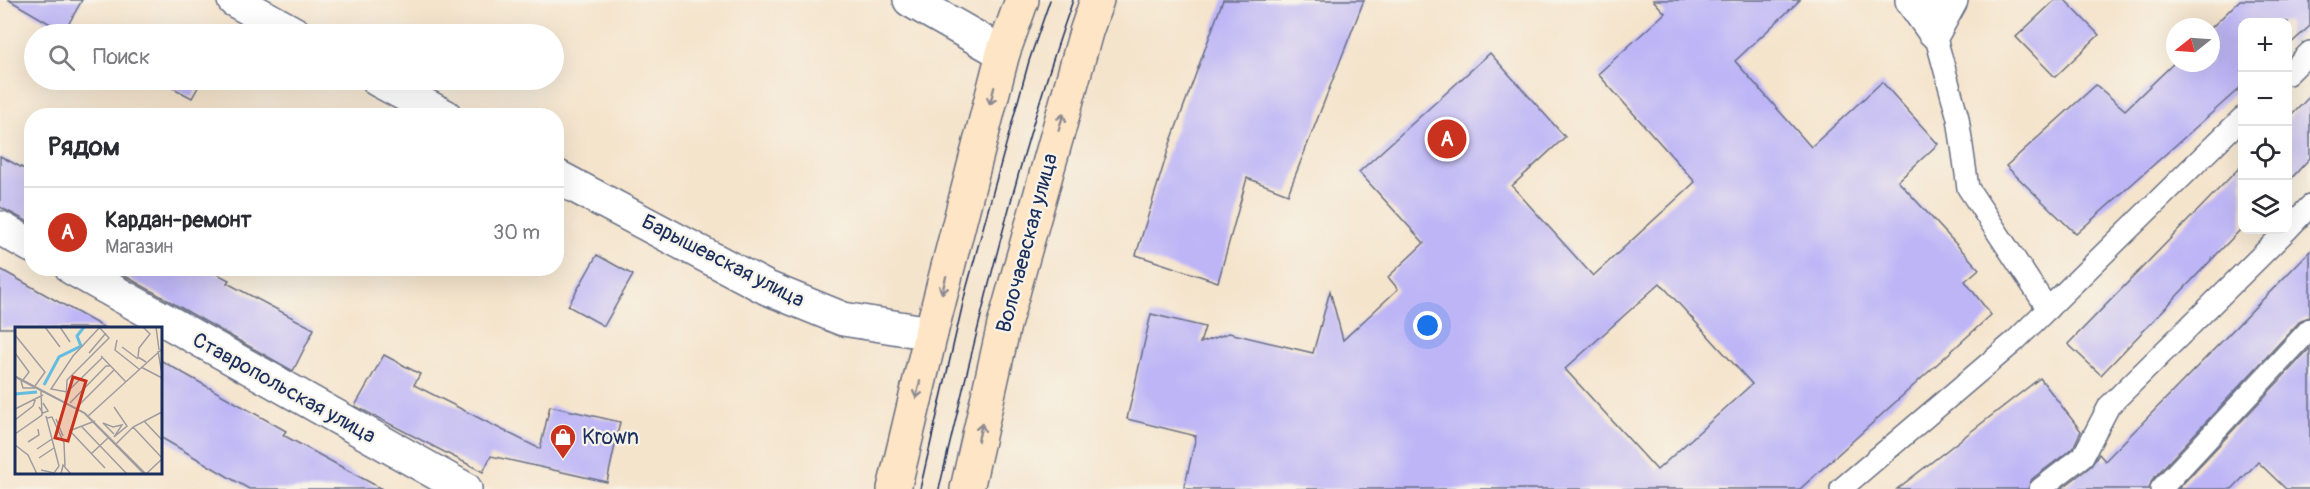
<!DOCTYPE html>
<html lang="ru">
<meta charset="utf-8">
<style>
body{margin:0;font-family:Pangolin,sans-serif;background:#f2f2f3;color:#2b2b33}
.controls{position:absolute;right:18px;top:18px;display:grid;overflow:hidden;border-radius:12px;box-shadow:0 6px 24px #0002}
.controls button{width:54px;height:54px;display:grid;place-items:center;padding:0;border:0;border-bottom:2px solid #e1e1e2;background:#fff;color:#2b2b33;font:30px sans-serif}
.compass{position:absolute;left:2166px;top:18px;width:54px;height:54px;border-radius:50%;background:#fff;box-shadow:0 6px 24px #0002;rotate:253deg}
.you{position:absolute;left:1428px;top:326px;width:21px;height:21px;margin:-15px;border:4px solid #fff;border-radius:50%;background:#1a73e8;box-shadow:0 0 0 9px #1a73e833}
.badge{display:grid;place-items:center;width:39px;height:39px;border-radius:50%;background:#c8321e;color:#fff;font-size:20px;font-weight:700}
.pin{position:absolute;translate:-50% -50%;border:3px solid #fff;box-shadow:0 2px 6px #0006}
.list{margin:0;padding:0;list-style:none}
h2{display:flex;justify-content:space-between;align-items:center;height:78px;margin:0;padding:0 24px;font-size:26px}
h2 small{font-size:20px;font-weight:400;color:#7c7c81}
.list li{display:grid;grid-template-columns:39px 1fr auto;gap:18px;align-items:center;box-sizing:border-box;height:90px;padding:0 24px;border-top:2px solid #e1e1e2}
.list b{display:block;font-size:22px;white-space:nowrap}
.list p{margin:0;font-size:20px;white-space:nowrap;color:#7c7c81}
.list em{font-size:20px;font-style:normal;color:#7c7c81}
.icon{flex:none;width:33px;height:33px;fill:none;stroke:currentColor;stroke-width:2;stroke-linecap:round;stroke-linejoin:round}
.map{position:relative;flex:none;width:2310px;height:489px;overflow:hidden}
.search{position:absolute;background:#fff;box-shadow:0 6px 24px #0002;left:24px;top:24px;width:540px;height:66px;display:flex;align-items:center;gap:15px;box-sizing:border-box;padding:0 21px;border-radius:33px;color:#7c7c81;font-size:22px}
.panel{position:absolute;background:#fff;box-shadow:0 6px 24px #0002;left:24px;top:108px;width:540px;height:168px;border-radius:24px}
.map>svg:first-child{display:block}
</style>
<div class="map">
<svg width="2310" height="489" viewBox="0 0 2310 489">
<rect width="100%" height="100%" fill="#f7f3e8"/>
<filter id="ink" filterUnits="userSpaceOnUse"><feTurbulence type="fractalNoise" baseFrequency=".0167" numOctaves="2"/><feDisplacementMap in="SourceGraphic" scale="12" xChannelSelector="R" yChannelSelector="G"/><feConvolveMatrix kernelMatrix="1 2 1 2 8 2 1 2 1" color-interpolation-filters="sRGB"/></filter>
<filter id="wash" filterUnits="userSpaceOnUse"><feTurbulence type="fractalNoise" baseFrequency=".008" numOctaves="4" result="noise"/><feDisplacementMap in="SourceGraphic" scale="24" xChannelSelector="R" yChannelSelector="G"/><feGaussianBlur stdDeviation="1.35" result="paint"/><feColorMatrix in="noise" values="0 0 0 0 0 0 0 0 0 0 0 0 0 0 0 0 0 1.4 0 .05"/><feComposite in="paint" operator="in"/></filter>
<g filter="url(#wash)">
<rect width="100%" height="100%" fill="#f5e4cc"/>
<g id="blocks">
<!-- building -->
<g fill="#bdb5f6" fill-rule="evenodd">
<path d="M9 0H82L64 32Z"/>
<path d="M1223 0H1364L1288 194 1247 178 1218 282 1136 255 1170 144Z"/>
<path d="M1653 0H1800L1735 61 1811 147 1882 82 1938 144 1898 181 1979 269 1965 281 1991 315 1800 489H1184L1196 436 1127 419 1151 314 1205 327 1200 343 1229 333 1313 353 1330 291 1343 340 1398 289 1388 277 1424 243 1359 172 1490 53 1565 137 1512 186 1593 276 1695 182 1598 74 1665 13ZM1660 283 1752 384 1657 470 1565 369Z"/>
<path d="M2055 0H2065L2099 35 2055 77 2016 37Z"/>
<path d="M2240 0H2310V26L2288 46V22H2242V86L2076 234 2006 166 2096 85 2125 110 2175 62 2211 63V28Z"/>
<path d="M158 80H202L192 98Z"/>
<path d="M2310 96V158L2288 182V119Z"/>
<path d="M0 156 32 173V224L0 207Z"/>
<path d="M2242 165V228L2101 375 2068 344Z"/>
<path d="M2310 251V317L2301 320 2152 480 2149 489H2061L2091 466 2099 454 2105 461Z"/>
<path d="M597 255 633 275 604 326 568 306Z"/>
<path d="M111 268H206L229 280 227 283 314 329 293 371Z"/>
<path d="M0 269 105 328H0Z"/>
<path d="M2310 348V489H2286L2258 462 2232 489H2178Z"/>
<path d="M384 355 420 374 414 385 540 449 550 406 620 422 607 482 491 456 483 472 355 406Z"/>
<path d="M160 360 286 431 283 435 382 489H249L160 437Z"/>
<path d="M2040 378 2081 431 2073 448 2032 479 2028 489H1897Z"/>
</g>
</g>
</g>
<g filter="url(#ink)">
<use href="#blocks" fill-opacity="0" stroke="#676e84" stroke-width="1.5"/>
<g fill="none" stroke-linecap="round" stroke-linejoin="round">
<!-- service casing -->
<g stroke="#676e84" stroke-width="24">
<g id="service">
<path d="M1934 31 1958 118 1968 188 2048 309"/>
<path d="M2288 74 2310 52"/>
<path d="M2288 229 2310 206"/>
<path d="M1841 489 2015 341 2242 118"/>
<path d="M2040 489 2083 456 2109 406 2287 230"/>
<path d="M2161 489 2310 329"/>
</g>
</g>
<!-- minor casing -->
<g stroke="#676e84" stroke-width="36">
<g id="minor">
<path d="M234 0 295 34"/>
<path d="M910 0 1003 53"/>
<path d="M1912 0 1934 31 1951 0"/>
<path d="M378 80 445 116"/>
<path d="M556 176 767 288 843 319 931 333"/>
<path d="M0 228 32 246"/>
<path d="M72 268 465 489"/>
</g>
</g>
<!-- secondary casing -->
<g stroke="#676e84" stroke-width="36">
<g id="secondary">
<path d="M894 489 931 333 1003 53 1022 0"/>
<path d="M967 489 1004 325 1086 32 1097 0"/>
</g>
</g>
<!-- service -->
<use href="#service" stroke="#fff" stroke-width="21"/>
<!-- minor -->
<use href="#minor" stroke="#fff" stroke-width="33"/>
<!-- secondary -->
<use href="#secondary" stroke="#fee5c5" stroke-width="33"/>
<!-- tram -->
<g stroke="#1b2f5e" stroke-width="1.5">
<path d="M920 489 966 290 1029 61 1050 0"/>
<path d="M939 489C978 325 1017 160 1073 0"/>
</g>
</g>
<!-- one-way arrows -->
<defs><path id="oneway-shaft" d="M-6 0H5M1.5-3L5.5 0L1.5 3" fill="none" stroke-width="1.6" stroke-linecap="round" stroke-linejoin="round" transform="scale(1.5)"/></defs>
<g stroke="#8c8a92">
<use href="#oneway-shaft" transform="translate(992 96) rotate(104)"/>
<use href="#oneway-shaft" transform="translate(1061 122) rotate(-74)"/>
<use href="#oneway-shaft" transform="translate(944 285) rotate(104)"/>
<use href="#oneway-shaft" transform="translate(918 390) rotate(103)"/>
<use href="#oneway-shaft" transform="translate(980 432) rotate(-77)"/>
</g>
</g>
<!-- icons -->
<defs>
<g id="shop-pin" transform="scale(1.35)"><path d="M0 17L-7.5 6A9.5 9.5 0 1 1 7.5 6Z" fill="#c8321e" stroke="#f7f3e8"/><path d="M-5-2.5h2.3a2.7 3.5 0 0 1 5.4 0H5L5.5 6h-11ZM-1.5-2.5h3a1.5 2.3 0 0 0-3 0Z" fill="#fff"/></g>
</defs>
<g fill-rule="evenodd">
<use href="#shop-pin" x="563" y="437"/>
</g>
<g text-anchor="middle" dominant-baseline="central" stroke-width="4.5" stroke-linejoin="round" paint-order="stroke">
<!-- street labels -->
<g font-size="21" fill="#1b2f5e" stroke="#f7f3e8">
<text transform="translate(1027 243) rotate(-75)">Волочаевская улица</text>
<text transform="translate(723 261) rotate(27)">Барышевская улица</text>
<text transform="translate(284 388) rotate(29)">Ставропольская улица</text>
</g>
<!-- poi labels -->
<g font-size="21" fill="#1b2f5e" stroke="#f7f3e8" text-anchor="start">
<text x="582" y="437">Krown</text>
</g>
</g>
<!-- overview -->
<g transform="translate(15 327)">
<rect width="147" height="147" fill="#f5e4cc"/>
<path fill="none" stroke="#63bde1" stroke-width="3" d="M29 58 44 30 66 19 62 9 69 0M0 67 22 65"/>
<path fill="none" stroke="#9e9ca0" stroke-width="1.5" d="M30 0 45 20M45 0 55 15M85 0 58 29 36 62 52 65 87 31M128 0 135 7 124 21 123 30 131 35M141 0 144 23M0 8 30 45 20 59M102 13 100 23 124 42M107 20 123 32M143 24 147 47M0 26 14 45 8 53M74 26 91 6M86 29 111 55M126 40 147 51M0 49 70 86 131 147M0 50 69 86 129 147M6 54 8 61H20M51 73 52 53 94 11 84 0M55 76 91 39H95M24 80 28 86 33 84 28 76M62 80 99 43M99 80 112 99 99 110M0 82 28 68M31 89 44 139M72 90 147 22M32 91 37 90 49 116 50 139M41 92 48 109M0 93 18 79 21 71M129 94 147 113M67 100 112 147M118 100 147 131M54 104 80 94M55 104 90 141M0 107 27 88 26 64M99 107 88 96 98 100 107 98 99 110M13 115 24 108 23 102M0 118 13 128 22 147M100 118 118 100 147 85M22 122 37 112M76 127 93 111M24 131 39 121M26 143 39 146 44 139M46 147 48 138 56 147M131 147 147 132"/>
<path fill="#c8321e" fill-opacity="0.15" stroke="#c8321e" stroke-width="3" d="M58 50 71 54 53 114 40 111Z"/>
<rect width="147" height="147" fill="none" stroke="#1b2f5e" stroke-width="3"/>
</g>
</svg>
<div class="controls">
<button>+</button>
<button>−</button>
<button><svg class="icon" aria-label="locate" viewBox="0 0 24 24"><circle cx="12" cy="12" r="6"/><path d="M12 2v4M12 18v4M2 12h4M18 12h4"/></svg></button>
<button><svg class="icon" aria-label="layers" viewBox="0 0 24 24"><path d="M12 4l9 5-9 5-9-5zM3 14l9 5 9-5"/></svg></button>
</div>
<svg class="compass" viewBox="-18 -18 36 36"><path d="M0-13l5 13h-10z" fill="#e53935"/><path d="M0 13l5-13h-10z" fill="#7c7c81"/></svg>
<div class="you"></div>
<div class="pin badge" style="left:1447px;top:139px">A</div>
<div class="search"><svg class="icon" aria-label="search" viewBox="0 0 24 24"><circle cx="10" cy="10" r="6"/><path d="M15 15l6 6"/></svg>Поиск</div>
<section class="panel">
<h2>Рядом<small></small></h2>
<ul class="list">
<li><span class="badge">A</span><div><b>Кардан-ремонт</b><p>Магазин</p></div><em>30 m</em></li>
</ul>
</section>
</div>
